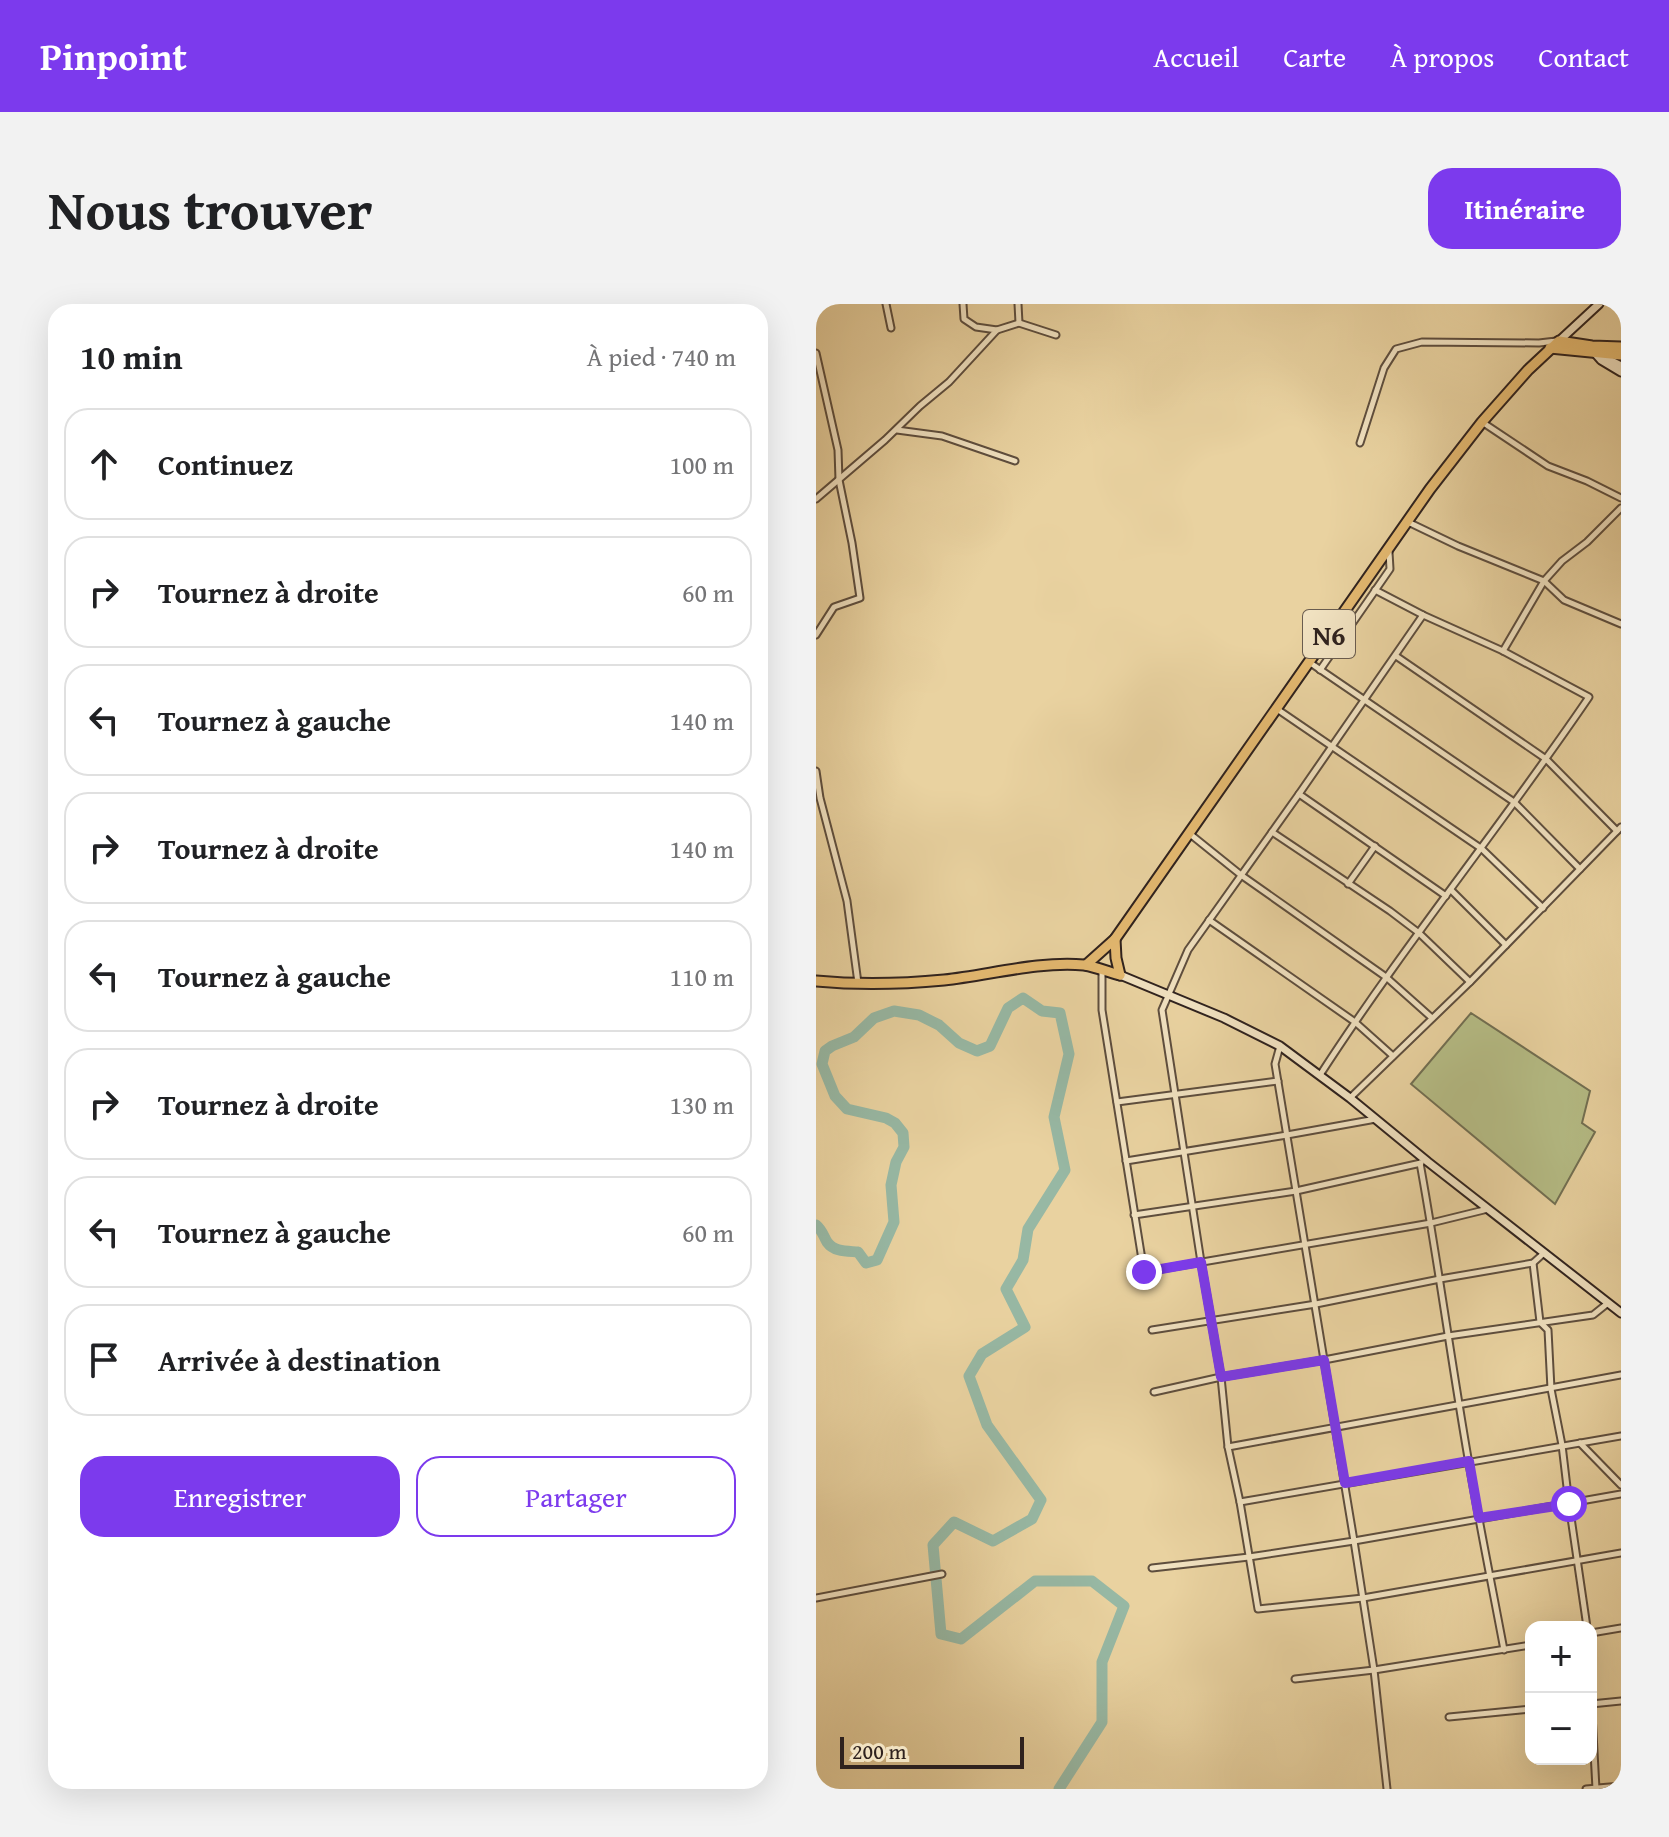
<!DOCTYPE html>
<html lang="fr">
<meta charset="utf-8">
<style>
body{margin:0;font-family:"Gentium Book Plus",serif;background:#f2f2f2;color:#202124}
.controls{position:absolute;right:24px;bottom:24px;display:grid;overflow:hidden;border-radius:16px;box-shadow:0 8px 32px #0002}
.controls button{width:72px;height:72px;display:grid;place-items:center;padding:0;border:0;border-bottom:2px solid #e0e0e0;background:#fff;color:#202124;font:40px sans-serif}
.scale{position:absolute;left:24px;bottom:20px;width:184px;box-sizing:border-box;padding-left:8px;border:4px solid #2f221e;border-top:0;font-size:22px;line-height:28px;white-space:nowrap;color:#2f221e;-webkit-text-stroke:6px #f1e2c1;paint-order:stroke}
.stop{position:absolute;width:24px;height:24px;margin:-18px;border:6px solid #7c3aed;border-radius:50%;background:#fff}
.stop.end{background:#7c3aed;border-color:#fff;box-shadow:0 2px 8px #0008}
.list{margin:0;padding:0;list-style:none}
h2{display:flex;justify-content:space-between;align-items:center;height:104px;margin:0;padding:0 32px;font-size:34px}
h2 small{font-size:26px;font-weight:400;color:#757577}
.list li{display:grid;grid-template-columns:52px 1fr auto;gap:24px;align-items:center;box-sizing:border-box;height:112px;margin:0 16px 16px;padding:0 16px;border:2px solid #e0e0e0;border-radius:24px}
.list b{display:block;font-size:30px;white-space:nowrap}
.list em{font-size:26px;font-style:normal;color:#757577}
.actions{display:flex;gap:16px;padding:24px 32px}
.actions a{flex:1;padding:18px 0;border:2px solid #7c3aed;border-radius:24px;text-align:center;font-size:28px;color:#7c3aed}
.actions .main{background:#7c3aed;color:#fff}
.icon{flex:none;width:44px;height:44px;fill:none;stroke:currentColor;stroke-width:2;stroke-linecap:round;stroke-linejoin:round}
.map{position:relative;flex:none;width:805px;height:1485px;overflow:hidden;border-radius:24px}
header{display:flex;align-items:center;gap:48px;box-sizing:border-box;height:112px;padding:0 40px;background:#7c3aed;color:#fff}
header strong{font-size:38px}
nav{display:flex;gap:44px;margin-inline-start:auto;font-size:28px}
.intro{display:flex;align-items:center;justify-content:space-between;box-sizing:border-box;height:192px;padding:0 48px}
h1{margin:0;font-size:56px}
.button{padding:20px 36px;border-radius:24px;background:#7c3aed;color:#fff;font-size:28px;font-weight:700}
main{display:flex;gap:48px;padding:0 48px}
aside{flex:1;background:#fff;border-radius:24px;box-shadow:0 8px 32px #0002}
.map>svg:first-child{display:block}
</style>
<header>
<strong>Pinpoint</strong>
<nav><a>Accueil</a><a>Carte</a><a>À propos</a><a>Contact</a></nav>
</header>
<div class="intro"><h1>Nous trouver</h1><a class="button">Itinéraire</a></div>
<main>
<aside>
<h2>10 min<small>À pied · 740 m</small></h2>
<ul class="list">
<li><svg class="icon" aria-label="ahead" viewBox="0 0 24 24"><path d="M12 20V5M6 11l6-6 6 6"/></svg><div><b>Continuez</b></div><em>100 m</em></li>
<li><svg class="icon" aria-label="right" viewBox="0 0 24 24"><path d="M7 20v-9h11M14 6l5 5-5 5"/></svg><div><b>Tournez à droite</b></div><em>60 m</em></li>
<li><svg class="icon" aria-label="left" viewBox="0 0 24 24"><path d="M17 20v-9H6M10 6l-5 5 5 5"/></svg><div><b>Tournez à gauche</b></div><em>140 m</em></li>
<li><svg class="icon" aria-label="right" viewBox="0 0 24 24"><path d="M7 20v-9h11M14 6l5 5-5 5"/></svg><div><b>Tournez à droite</b></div><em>140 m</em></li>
<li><svg class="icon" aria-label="left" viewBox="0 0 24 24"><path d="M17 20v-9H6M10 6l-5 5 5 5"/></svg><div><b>Tournez à gauche</b></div><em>110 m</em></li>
<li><svg class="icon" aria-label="right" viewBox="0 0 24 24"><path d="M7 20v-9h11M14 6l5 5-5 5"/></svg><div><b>Tournez à droite</b></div><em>130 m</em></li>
<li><svg class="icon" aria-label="left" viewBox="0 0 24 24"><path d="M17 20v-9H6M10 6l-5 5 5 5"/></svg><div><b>Tournez à gauche</b></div><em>60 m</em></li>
<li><svg class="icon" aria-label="arrive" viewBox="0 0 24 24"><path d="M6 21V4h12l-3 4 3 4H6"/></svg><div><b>Arrivée à destination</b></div></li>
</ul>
<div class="actions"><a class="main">Enregistrer</a><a>Partager</a></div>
</aside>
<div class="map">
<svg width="805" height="1485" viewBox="0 0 805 1485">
<rect width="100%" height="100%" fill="#e9d2a0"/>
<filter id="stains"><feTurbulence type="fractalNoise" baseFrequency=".0025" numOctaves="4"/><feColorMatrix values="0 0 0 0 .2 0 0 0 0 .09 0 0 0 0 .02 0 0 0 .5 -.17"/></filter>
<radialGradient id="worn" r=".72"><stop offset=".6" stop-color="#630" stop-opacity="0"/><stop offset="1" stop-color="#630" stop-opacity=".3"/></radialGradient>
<!-- pitch -->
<path fill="#b5bc85" stroke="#726f52" stroke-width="2" d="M655 709 774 787 766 819 779 828 739 900 595 780Z"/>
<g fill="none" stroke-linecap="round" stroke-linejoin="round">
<!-- river -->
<path stroke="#97b8a4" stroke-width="11" d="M0 921C6 926 7 931 11 938 18 948 31 947 42 948L50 959 61 956 78 918 75 881 80 858 88 843 87 829 79 819 70 814 31 805 19 792 6 760 9 747 16 742 38 733 58 714 78 707 103 711 123 721 143 739 161 747 174 742 192 704 207 694 226 707 244 709 253 750 238 813 249 866 212 925 207 956 190 985 209 1023 166 1050 153 1072 171 1121 225 1196 216 1215 177 1237 138 1218 117 1241 125 1330 145 1335 219 1277H276L308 1302 286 1358V1418L243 1485"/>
<!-- street casing -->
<g stroke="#5e4e3e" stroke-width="9">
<g id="street">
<path d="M70 0 75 24"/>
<path d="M202 0 203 19"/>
<path d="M181 26 203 19 240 31"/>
<path d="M0 49 22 146 23 176 36 239 44 294 18 303 0 331"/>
<path d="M666 118 732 162 771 177 805 194"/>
<path d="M81 126 126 132 199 157"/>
<path d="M544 139 568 64 580 45 606 38 723 39 740 37"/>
<path d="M0 195 69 136 104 102 133 78 181 26 160 23 148 15 147 0"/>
<path d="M592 218 642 242 728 277 748 296 805 320"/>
<path d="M607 311 483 490 372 646 346 706 385 958 405 1073 412 1143 424 1198 442 1305 547 1294 805 1249"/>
<path d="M687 347 728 277 746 257 771 238 805 204"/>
<path d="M580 352 730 455 801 527"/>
<path d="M493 358 698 498 764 565"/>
<path d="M504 366 574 265 573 248"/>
<path d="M461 405 666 545 727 604"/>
<path d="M0 467 4 494 31 597 42 679"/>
<path d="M483 490 630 592"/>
<path d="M456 528 574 607 603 629 654 678"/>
<path d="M374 530 425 571 570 673 616 714"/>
<path d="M532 580 559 542"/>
<path d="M635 586 690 641"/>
<path d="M393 616 539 718 577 752"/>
<path d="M286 667V706L328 968 615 919 672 905"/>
<path d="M464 742 459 760 538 1237 558 1366 571 1485"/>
<path d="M504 771C588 641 686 521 773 393L687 347 607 311 559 286"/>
<path d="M534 794 654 678 805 523"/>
<path d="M301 798 462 777"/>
<path d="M310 857 471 831 560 815"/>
<path d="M604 859C622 958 635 1056 652 1154 663 1218 676 1282 688 1346"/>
<path d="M318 911 480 887 605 859"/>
<path d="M717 959 724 1018 732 1026 735 1085 746 1141 753 1200 771 1323"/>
<path d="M336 1026 500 1000 624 975 717 959 728 949"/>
<path d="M338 1088 405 1073 508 1056 632 1032 777 1011 792 999"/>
<path d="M764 1139 805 1181"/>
<path d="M412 1143 805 1071"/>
<path d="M424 1198 805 1132"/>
<path d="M336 1264 433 1253 538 1237 805 1190"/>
<path d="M0 1294 126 1270"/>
<path d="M775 1329 805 1324"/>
<path d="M479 1375 558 1366 715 1341"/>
<path d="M775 1391 780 1485"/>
<path d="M775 1400 805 1397"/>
<path d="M633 1413 715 1405"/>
<path d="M770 1485 805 1482"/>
</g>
</g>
<!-- secondary casing -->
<g stroke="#2f221e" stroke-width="11">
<g id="secondary">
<path d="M743 37 783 0"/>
<path d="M778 48 785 56 805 68"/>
<path d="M789 54 805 62"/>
<path d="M304 671 408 714 464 742 534 794 612 858 805 1009"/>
</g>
</g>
<!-- highway casing -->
<g stroke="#2f221e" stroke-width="13">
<g id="highway">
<path d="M734 44 805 51"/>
<path d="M299 635 300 654 304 671"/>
<path d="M270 661 299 635 614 185 666 118 712 66 743 37 776 42 805 43"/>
<path d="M0 677C43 681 86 680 128 676 174 671 222 657 268 661 280 663 293 668 304 671"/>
</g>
</g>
<!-- street -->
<use href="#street" stroke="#f1e2c1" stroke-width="5"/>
<!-- secondary -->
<use href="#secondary" stroke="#f1e2c1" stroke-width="7"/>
<!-- highway -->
<use href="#highway" stroke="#e4b970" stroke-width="9"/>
</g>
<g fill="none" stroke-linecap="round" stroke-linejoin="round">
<!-- route -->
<path stroke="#7c3aed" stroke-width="10" d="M328 968 385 958 405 1073 508 1056 529 1179 653 1157 663 1214 753 1200"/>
</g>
<g text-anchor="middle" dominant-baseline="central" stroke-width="8" stroke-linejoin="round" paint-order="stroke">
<!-- shield labels -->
<rect fill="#f1e2c1" stroke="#695c4f" stroke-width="2" x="487" y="306" width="52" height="48" rx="6"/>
<g font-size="28" font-weight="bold" fill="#2f221e">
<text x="513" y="330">N6</text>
</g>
</g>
<rect width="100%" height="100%" filter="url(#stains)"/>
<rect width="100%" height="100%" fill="url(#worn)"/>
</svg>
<div class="controls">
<button>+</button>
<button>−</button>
</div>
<div class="scale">200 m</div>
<div class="stop" style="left:753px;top:1200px"></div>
<div class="stop end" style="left:328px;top:968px"></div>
</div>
</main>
